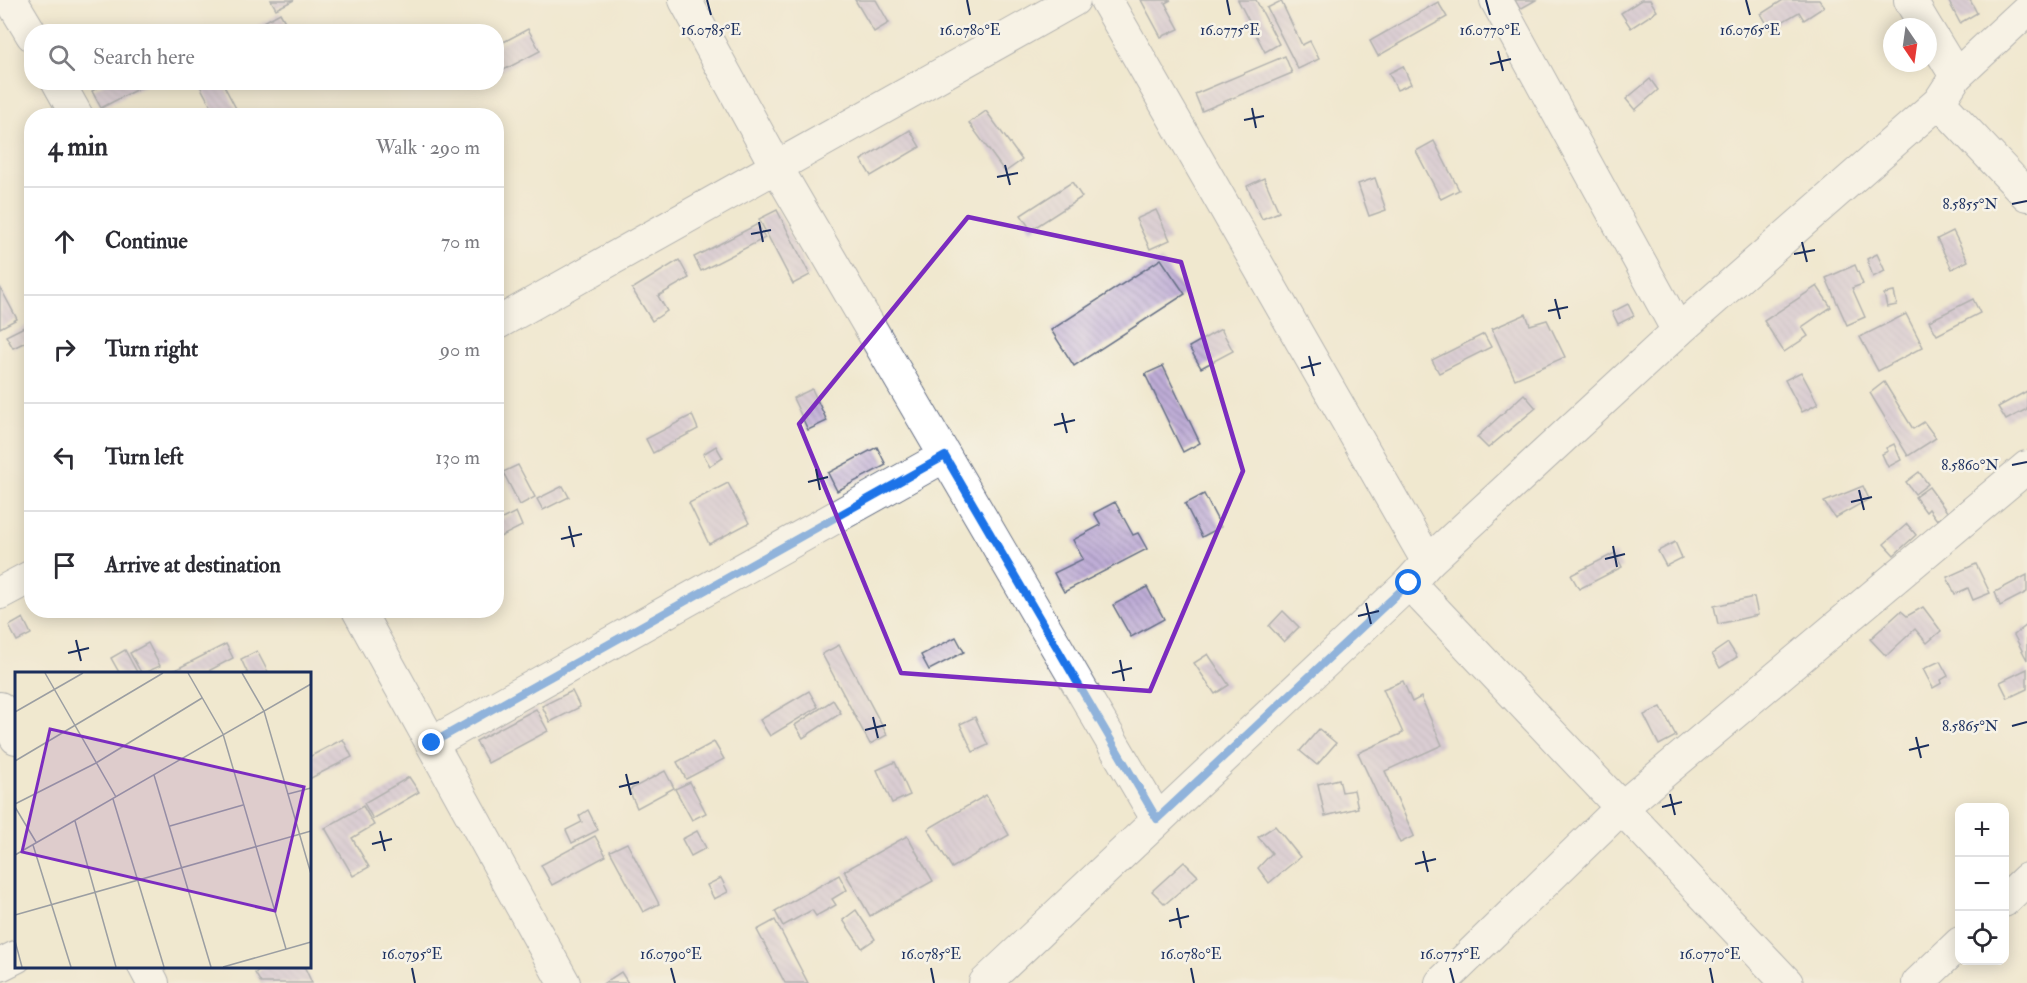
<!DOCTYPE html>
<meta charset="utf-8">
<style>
body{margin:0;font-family:"IM FELL Double Pica",serif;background:#f2f2f3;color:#2b2b33}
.controls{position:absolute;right:18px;bottom:18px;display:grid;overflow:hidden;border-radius:12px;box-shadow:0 3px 15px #0003}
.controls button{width:54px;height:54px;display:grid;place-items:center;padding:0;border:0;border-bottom:2px solid #e1e1e2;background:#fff;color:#2b2b33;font:30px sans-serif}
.compass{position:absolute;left:1883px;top:18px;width:54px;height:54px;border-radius:50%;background:#fff;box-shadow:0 3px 15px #0003;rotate:167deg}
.stop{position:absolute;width:18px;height:18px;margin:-14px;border:4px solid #1a73e8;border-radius:50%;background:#fff}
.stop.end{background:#1a73e8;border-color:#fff;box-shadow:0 2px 6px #0008}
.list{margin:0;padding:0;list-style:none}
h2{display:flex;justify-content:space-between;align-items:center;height:78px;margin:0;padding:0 24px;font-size:26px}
h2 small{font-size:20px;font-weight:400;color:#7c7c81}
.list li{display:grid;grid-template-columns:39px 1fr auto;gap:18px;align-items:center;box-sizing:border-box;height:108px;padding:0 24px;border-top:2px solid #e1e1e2}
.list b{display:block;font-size:22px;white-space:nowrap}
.list em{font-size:20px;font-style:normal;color:#7c7c81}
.icon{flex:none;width:33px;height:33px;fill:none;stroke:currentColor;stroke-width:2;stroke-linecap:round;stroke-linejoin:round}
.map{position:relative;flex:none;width:2027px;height:983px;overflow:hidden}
.search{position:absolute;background:#fff;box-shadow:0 3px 15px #0003;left:24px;top:24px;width:480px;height:66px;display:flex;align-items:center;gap:15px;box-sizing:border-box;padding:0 21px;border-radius:24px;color:#7c7c81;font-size:22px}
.panel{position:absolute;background:#fff;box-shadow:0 3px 15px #0003;left:24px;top:108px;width:480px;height:510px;border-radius:24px}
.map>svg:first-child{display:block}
</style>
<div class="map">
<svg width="2027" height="983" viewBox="0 0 2027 983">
<defs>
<pattern id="building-back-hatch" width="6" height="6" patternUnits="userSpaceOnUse" patternTransform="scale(1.5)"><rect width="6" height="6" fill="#bfadd7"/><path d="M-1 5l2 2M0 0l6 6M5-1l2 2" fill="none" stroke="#9a8db2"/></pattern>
</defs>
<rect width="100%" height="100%" fill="#f7f3e8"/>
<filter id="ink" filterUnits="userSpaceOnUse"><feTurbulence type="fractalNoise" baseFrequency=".0167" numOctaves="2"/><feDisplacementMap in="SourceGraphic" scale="12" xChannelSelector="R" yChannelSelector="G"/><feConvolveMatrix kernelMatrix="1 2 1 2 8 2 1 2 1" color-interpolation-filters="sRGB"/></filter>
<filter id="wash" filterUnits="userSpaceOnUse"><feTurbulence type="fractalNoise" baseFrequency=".008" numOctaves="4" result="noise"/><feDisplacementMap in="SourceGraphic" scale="24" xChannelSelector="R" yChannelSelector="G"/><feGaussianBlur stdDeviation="1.35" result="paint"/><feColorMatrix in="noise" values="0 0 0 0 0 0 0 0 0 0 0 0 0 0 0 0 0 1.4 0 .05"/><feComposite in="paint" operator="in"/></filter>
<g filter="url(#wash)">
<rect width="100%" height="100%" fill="#f0e8cf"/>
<g id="blocks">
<!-- building -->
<g fill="url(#building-back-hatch)">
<path d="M271 0H294L276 9Z"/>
<path d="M855 0H876L889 23 874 32Z"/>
<path d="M1141 0H1171L1165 3 1179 29 1161 37Z"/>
<path d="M1238 0H1256L1279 44 1265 52Z"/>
<path d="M1515 0H1536L1520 9Z"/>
<path d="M1641 0H1650L1657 11 1631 28 1621 13Z"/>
<path d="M1783 0H1819L1824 7 1804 20 1799 12 1770 29 1761 14Z"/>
<path d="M1948 0H1970L1977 13 1960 23Z"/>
<path d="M1281 1 1302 45 1310 41 1319 59 1298 69 1267 8Z"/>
<path d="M1438 2 1447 17 1378 56 1370 41Z"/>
<path d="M280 13 291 32H246Z"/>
<path d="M528 29 540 51 496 74V46Z"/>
<path d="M1285 56 1292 73 1202 111 1195 94Z"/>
<path d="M1403 66 1411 84 1397 90 1389 73Z"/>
<path d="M1650 79 1658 90 1635 110 1626 99Z"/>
<path d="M107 82H151L101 108 92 91Z"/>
<path d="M198 82H222L240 116H216Z"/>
<path d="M986 111 1022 160 1005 172 969 123Z"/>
<path d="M910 130 920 147 871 176 861 160Z"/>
<path d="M1434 141 1459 190 1441 199 1416 151Z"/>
<path d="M1264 178 1279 212 1262 219 1247 186Z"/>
<path d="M1375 178 1386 210 1369 216 1358 184Z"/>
<path d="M1072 182 1082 197 1031 230 1021 215Z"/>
<path d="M777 210 810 275 793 284 759 219Z"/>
<path d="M1156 210 1170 240 1150 249 1136 219Z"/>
<path d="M758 224 765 238 701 271 694 257Z"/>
<path d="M1953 231 1968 261 1952 269 1937 239Z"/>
<path d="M1877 254 1885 271 1873 277 1867 259Z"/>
<path d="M1161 259 1185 294 1074 366 1051 330Z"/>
<path d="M679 260 689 278 658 296 667 311 652 321 632 289Z"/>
<path d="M1855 265 1863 284 1852 288 1865 317 1847 325 1826 278Z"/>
<path d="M1817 286 1831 307 1802 327 1808 336 1784 352 1764 321Z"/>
<path d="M0 287 17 319 0 328Z"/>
<path d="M1894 292 1897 305 1887 307 1884 294Z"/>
<path d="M1973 299 1980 313 1937 335 1929 321Z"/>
<path d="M1628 304 1634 316 1618 324 1612 312Z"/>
<path d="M1526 314 1530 325 1547 320 1565 357 1515 379 1492 329Z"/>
<path d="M1906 314 1923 347 1878 371 1860 337Z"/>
<path d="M32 323V339L13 348 6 336Z"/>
<path d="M1221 329 1233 351 1201 368 1189 347Z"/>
<path d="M1484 334 1491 347 1439 373 1432 360Z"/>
<path d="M1163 366 1200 443 1183 452 1145 374Z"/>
<path d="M1801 372 1818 404 1802 412 1785 380Z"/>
<path d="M1884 382 1913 429 1924 422 1936 438 1908 456 1870 393Z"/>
<path d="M812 389 827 421 808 430 793 398Z"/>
<path d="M2027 391V409L2006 420 1998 407Z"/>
<path d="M1524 394 1536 408 1488 448 1477 437Z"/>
<path d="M692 415 698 429 653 453 646 439Z"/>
<path d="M1894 444 1901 460 1888 467 1882 454 1888 451 1886 448Z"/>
<path d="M716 446 723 458 710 466 703 454Z"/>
<path d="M877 447 886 465 837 491 828 473Z"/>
<path d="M518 465 535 497 520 505 503 472Z"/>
<path d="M1919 472 1928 484 1915 494 1906 482Z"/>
<path d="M728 483 749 523 709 544 689 503Z"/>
<path d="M563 486 569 497 543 510 537 499Z"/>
<path d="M1863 486 1869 499 1835 518 1824 502Z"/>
<path d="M1929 487 1948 513 1937 520 1929 509 1926 512 1915 497Z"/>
<path d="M1204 494 1221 527 1202 537 1185 504Z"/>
<path d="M1115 502 1133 535 1138 533 1147 549 1064 592 1054 573 1083 559 1073 540 1101 525 1094 513Z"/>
<path d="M516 512 522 526 496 539V522Z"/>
<path d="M1907 524 1916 535 1894 555 1884 544Z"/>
<path d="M1675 542 1682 558 1666 566 1658 551Z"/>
<path d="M1615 553 1622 567 1579 589 1571 575Z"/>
<path d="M1976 564 1990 593 1973 600 1968 588 1955 594 1947 577Z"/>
<path d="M2027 575V592L2000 606 1995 592Z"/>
<path d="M1147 587 1164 619 1131 637 1113 605Z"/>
<path d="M1754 597 1758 615 1718 624 1714 606Z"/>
<path d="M1923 607 1941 631 1927 643 1915 629 1886 656 1870 639 1901 611 1907 616Z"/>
<path d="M1283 611 1299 627 1284 642 1269 626Z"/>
<path d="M23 618 31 634 17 641 9 626Z"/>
<path d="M2027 625V660L2014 635Z"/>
<path d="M956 637 964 652 929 670 921 655Z"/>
<path d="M148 643 160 666 142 674 130 653Z"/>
<path d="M1728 643 1737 657 1720 668 1712 654Z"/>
<path d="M226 644 233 658 203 674H167Z"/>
<path d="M839 645 887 735 870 744 822 654Z"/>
<path d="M125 650 138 674H120L111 658Z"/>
<path d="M257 651 269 674H248L241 659Z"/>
<path d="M1208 654 1229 685 1215 694 1194 663Z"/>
<path d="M1940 661 1948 676 1941 680 1942 683 1933 688 1923 669Z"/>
<path d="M2027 669V689L2008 698 2000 682Z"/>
<path d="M1403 681 1412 702 1421 697 1442 745 1385 771 1414 836 1400 843 1358 753 1403 733 1383 689Z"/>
<path d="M572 691 580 707 550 722 542 706Z"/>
<path d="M809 691 818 707 770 736 760 720Z"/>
<path d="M833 700 841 713 803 738 795 725Z"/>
<path d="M1661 707 1676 736 1659 745 1644 715Z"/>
<path d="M536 709 548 731 488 763 476 741Z"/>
<path d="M975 717 988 745 973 752 960 724Z"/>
<path d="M1319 729 1336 743 1317 765 1300 751Z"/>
<path d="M343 739 352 757 309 779V757Z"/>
<path d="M714 742 724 759 686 779 677 762Z"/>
<path d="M895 762 910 795 892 803 877 770Z"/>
<path d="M665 771 674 788 637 808 629 790Z"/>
<path d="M409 777 419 792 373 819 364 803Z"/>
<path d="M1339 779 1342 792 1354 790 1358 808 1325 816 1318 784Z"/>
<path d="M690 782 706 813 692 820 675 789Z"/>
<path d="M986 795 1009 835 952 868 928 829Z"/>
<path d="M363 806 374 825 352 838 369 867 353 876 325 828Z"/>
<path d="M588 810 598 830 572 843 566 830 582 822 579 816Z"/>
<path d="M1275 826 1300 857 1269 883 1258 868 1272 853 1258 837Z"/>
<path d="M697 831 706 848 691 856 682 839Z"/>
<path d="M595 836 606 856 552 885 541 865Z"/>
<path d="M907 836 933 881 870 916 844 871Z"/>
<path d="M627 843 659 904 643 912 610 851Z"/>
<path d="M1184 862 1198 876 1165 904 1152 891Z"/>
<path d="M839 875 847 890 832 899 836 905 816 916 812 910 783 926 775 911Z"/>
<path d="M721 878 728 892 714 899 707 885Z"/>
<path d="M856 910 875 939 862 948 843 920Z"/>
<path d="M775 920 808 983H785L757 930Z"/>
<path d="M267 966H304L312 983H261L255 973Z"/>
<path d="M621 972 628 983H604Z"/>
</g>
</g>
</g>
<g filter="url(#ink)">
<use href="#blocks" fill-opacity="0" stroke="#667086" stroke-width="1.5"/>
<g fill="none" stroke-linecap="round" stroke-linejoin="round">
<!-- minor casing -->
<g stroke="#667086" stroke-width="34">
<g id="minor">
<path d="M11 0 32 35"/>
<path d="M685 0 777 168 1157 819"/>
<path d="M1106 0 1428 562"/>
<path d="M1496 0 1678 331"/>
<path d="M1910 0 1926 27"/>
<path d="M1928 30 1956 76"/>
<path d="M58 82 77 116"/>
<path d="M1939 102 2027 195"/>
<path d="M496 324 1074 0"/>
<path d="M1409 583 1787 983"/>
<path d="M0 593 32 576"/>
<path d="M358 610 564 983"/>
<path d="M0 708 16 738"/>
<path d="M432 743 945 456"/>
<path d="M2004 901 2027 879"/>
<path d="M0 965 16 957"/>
<path d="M144 966 153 983"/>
<path d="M985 983 1409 583 1428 562 1678 331 1939 102 1956 76 2027 10"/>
<path d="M1441 983 1621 808 2027 467"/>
<path d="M1918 983 1960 943"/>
</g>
</g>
<!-- minor -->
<use href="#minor" stroke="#fff" stroke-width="32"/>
</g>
</g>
<g fill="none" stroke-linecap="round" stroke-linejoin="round" filter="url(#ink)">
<!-- route -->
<path stroke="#1a73e8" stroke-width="8" d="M432 743 945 456 1157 819 1409 583"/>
</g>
<!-- marked area -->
<path d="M0 0H2027V983H0ZM968 217 1181 262 1243 471 1150 691 901 673 799 424Z" fill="#f0e8cf" fill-opacity=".55" fill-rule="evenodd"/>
<path fill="none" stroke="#7b2cbf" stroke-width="4.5" stroke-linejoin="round" d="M968 217 1181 262 1243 471 1150 691 901 673 799 424Z"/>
<!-- ticks -->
<path fill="none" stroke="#1b2f5e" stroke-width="2" d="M707 0 711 15M967 0 970 15M1227 0 1230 15M1486 0 1490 15M1746 0 1750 15M1498 51 1503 71M1490 64 1511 59M1252 108 1256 128M1244 120 1264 116M1005 165 1010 185M997 177 1018 173M2012 204 2027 201M759 222 763 242M751 234 771 230M1802 242 1807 262M1794 254 1815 250M1555 299 1560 319M1548 311 1568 307M1309 356 1314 376M1301 368 1321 363M1062 413 1067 433M1054 425 1075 420M2012 465 2027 462M816 469 820 490M808 482 828 477M1859 490 1864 510M1851 502 1872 497M569 526 574 547M561 539 582 534M1613 546 1617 567M1605 559 1625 554M1366 603 1371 624M1358 616 1379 611M76 640 81 661M68 653 89 648M1120 660 1124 681M1112 673 1132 668M873 717 878 738M2012 726 2027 722M865 730 886 725M1916 737 1921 758M1909 750 1929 745M626 774 631 795M619 787 639 782M1670 794 1675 815M1662 807 1682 802M380 831 385 851M372 844 392 839M1423 851 1428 872M1415 864 1436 859M1177 908 1181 928M1169 921 1189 916M412 968 415 983M671 968 675 983M931 968 934 983M1191 968 1194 983M1450 968 1454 983M1710 968 1713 983"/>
<!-- overview -->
<g transform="translate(15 672)">
<rect width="296" height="296" fill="#f0e8cf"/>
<path fill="none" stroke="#9b9ea2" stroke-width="1.5" d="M30 1 101 125M173 1 208 62 271 277M227 1 249 39 296 202M0 40 68 1M0 89 148 1M139 103 196 295M273 122 296 116M98 127 149 295M0 132 81 91 187 26M0 135 21 170M60 149 101 295M155 154 228 133M18 173 56 295M0 183 296 12M0 243 296 159M0 269 7 295M208 295 296 270"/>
<path fill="#7b2cbf" fill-opacity="0.15" stroke="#7b2cbf" stroke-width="3" d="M35 57 289 115 260 239 7 180Z"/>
<rect width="296" height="296" fill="none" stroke="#1b2f5e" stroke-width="3"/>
</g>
<g font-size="15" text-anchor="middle" fill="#1b2f5e" stroke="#f7f3e8" stroke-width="5" stroke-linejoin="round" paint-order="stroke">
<text x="711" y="35">16.0785°E</text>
<text x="970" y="35">16.0780°E</text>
<text x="1230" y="35">16.0775°E</text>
<text x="1490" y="35">16.0770°E</text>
<text x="1750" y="35">16.0765°E</text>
<text x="1970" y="209">8.5855°N</text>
<text x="1970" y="470">8.5860°N</text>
<text x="1970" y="731">8.5865°N</text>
<text x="412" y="959">16.0795°E</text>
<text x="671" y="959">16.0790°E</text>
<text x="931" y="959">16.0785°E</text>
<text x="1191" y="959">16.0780°E</text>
<text x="1450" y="959">16.0775°E</text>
<text x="1710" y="959">16.0770°E</text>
</g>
</svg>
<div class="controls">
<button>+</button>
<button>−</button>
<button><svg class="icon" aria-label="locate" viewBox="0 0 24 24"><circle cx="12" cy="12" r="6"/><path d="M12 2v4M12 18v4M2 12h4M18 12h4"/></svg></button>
</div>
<svg class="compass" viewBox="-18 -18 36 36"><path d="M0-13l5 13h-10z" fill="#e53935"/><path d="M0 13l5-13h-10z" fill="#7c7c81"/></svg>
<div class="stop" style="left:1409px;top:583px"></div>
<div class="stop end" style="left:432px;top:743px"></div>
<div class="search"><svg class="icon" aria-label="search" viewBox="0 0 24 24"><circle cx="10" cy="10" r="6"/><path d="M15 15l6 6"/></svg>Search here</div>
<section class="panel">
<h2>4 min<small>Walk · 290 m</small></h2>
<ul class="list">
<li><svg class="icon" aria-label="ahead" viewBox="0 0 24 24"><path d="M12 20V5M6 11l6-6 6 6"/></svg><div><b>Continue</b></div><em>70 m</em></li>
<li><svg class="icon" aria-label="right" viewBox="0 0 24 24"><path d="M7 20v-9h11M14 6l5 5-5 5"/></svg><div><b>Turn right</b></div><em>90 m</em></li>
<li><svg class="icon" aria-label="left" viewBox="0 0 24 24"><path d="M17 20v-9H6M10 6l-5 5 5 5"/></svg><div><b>Turn left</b></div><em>130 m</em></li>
<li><svg class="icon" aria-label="arrive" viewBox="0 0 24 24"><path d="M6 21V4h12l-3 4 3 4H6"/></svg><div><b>Arrive at destination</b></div></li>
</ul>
</section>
</div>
